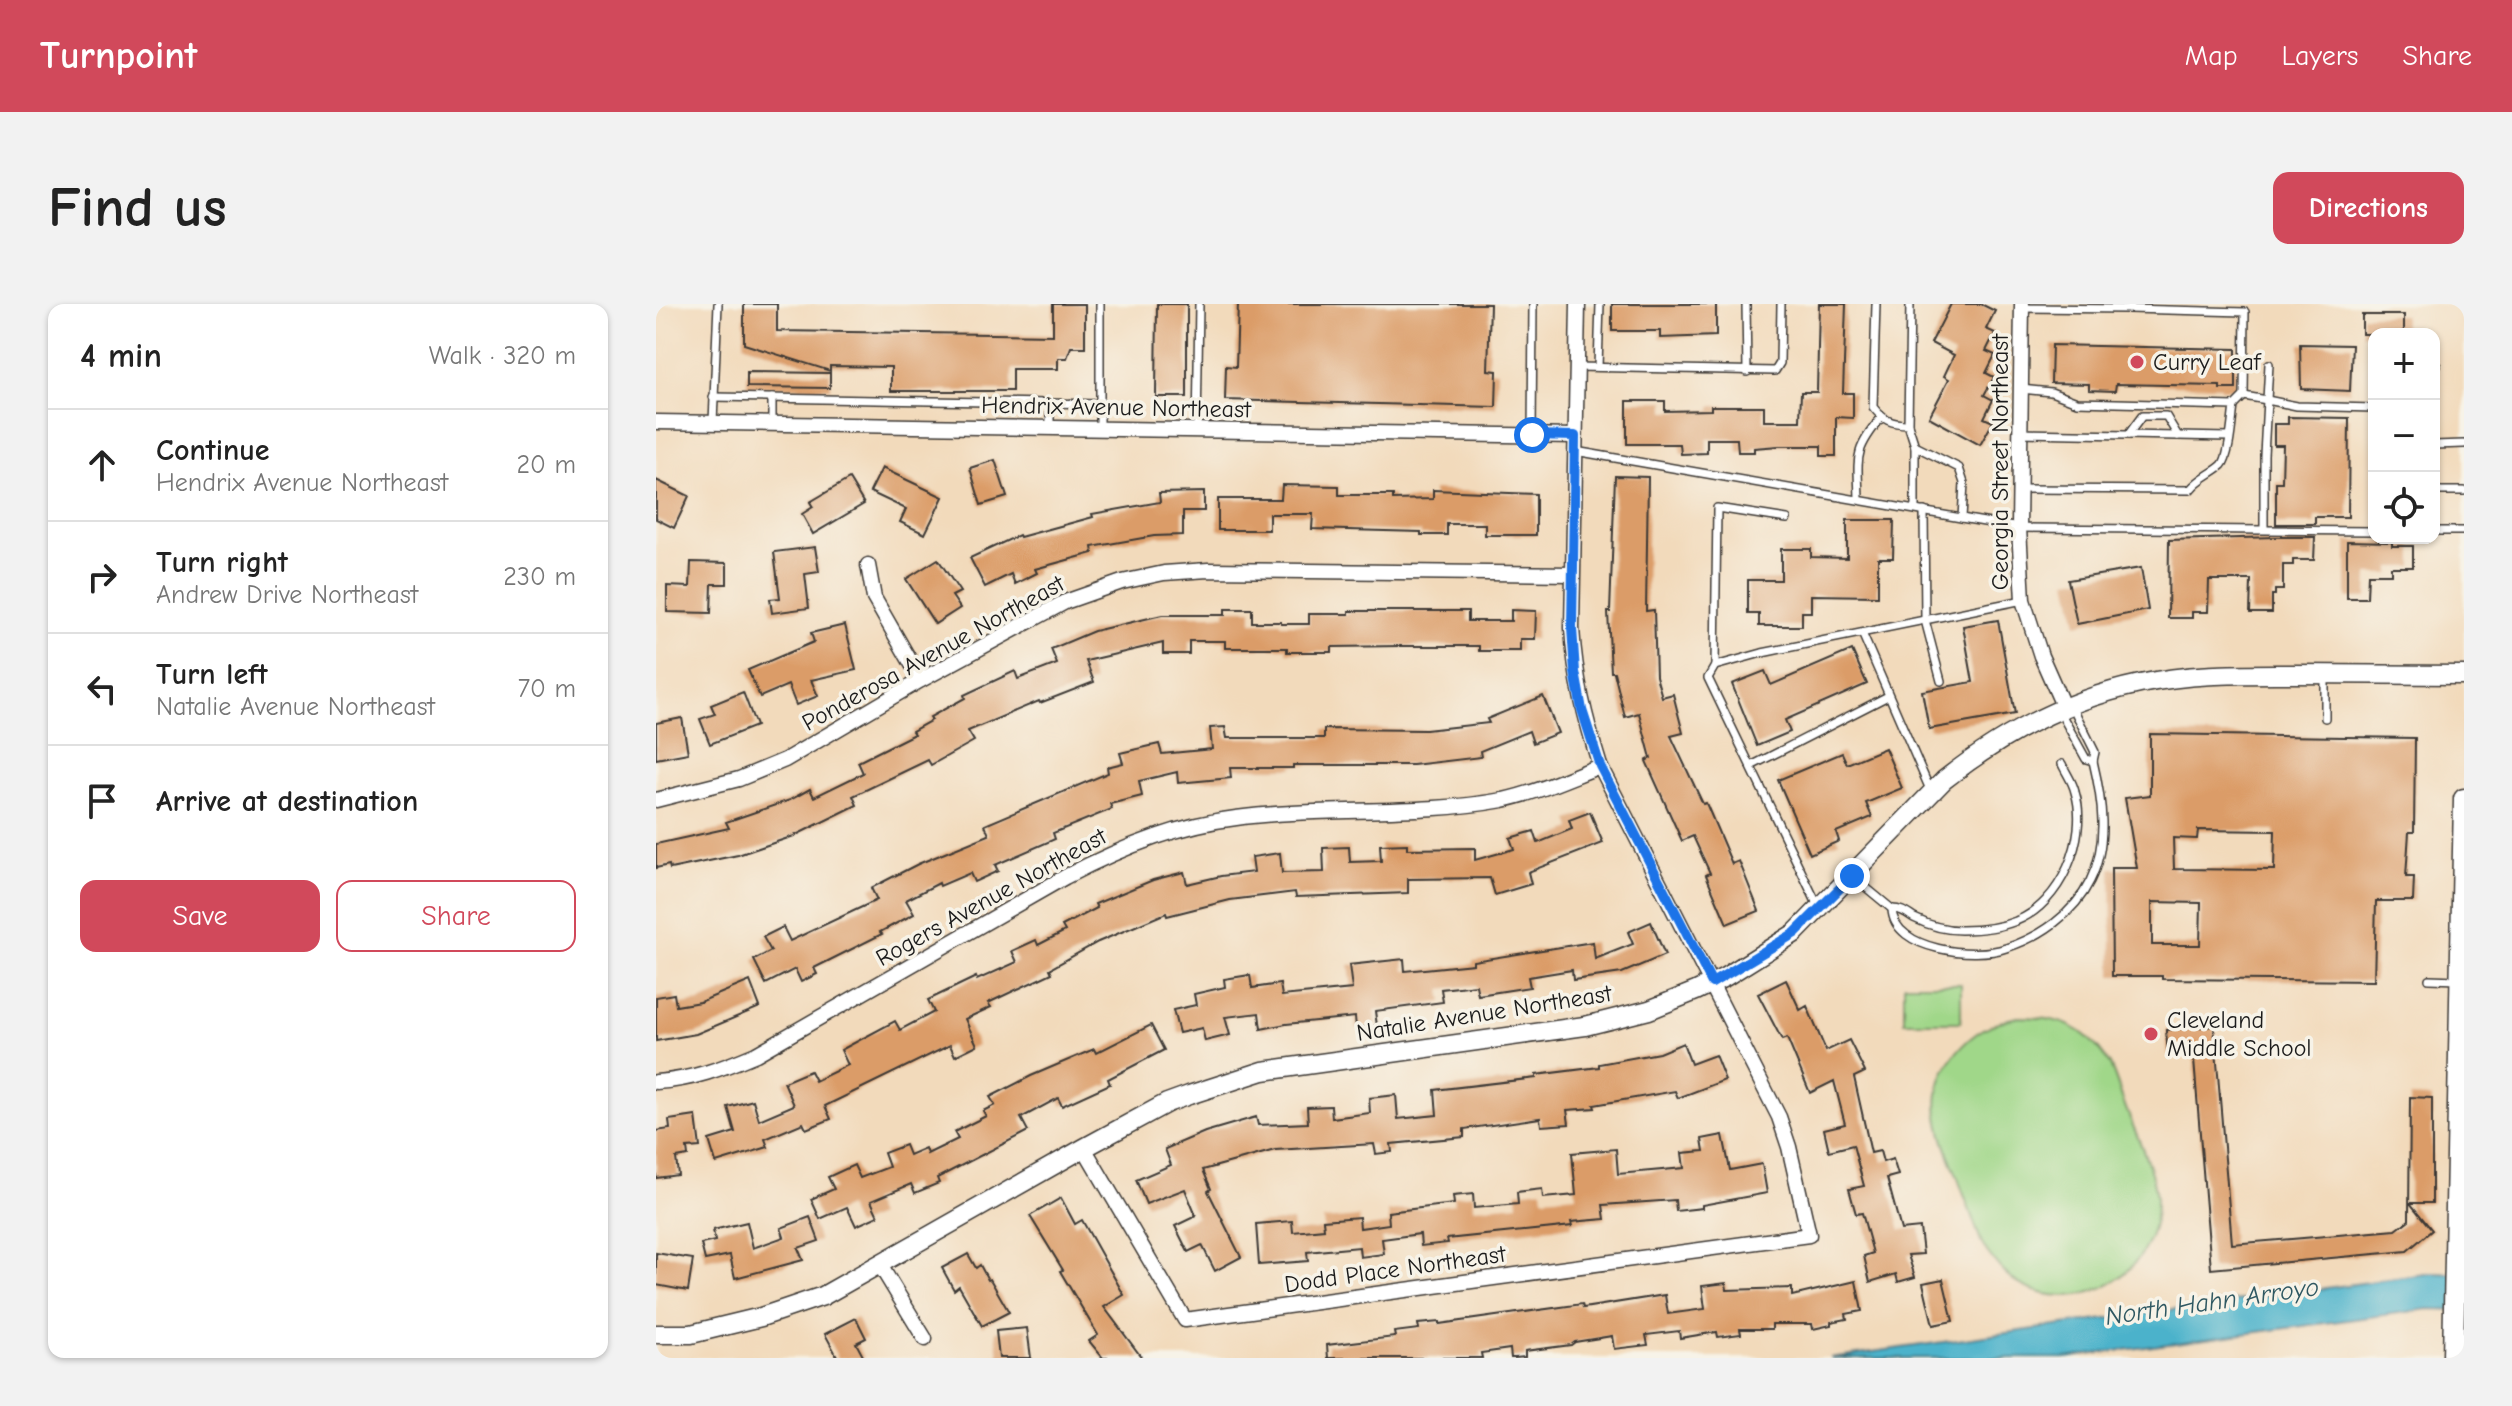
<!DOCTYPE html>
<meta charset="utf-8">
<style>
body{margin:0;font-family:"Comic Neue",sans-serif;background:#f2f2f2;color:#222}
.controls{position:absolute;right:24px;top:24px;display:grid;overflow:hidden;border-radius:16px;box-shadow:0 2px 6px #0004}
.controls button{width:72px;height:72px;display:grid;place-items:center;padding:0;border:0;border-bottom:2px solid #e0e0e0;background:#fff;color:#222;font:40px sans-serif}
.stop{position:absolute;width:24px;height:24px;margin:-18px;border:6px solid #1a73e8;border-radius:50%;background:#fff}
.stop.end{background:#1a73e8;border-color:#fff;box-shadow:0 2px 8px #0008}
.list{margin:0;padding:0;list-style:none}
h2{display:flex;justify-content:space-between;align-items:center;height:104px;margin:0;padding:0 32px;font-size:34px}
h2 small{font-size:26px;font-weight:400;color:#767676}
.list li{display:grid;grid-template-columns:52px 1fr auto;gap:24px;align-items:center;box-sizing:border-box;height:112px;padding:0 32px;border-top:2px solid #e0e0e0}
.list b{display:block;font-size:30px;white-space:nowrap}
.list p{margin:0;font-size:26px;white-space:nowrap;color:#767676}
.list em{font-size:26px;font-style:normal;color:#767676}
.actions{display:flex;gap:16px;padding:24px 32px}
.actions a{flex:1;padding:18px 0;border:2px solid #d1495b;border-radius:16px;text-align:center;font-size:28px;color:#d1495b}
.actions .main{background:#d1495b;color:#fff}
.icon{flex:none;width:44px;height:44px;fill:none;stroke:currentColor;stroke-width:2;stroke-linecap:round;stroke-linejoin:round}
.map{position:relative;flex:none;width:1808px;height:1054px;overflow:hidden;border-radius:16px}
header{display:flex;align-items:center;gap:48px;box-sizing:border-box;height:112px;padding:0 40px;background:#d1495b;color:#fff}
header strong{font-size:38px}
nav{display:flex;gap:44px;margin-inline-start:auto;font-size:28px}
.intro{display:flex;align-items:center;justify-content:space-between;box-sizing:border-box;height:192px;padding:0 48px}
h1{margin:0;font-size:56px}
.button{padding:20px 36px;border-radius:16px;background:#d1495b;color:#fff;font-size:28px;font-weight:700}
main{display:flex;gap:48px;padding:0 48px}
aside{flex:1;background:#fff;border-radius:16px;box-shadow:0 2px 6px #0004}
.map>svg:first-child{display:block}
</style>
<header>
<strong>Turnpoint</strong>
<nav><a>Map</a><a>Layers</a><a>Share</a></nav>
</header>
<div class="intro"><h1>Find us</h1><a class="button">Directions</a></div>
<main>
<aside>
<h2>4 min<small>Walk · 320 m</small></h2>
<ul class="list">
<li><svg class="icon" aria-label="ahead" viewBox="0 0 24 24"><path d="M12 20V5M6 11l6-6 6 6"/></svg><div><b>Continue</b><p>Hendrix Avenue Northeast</p></div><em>20 m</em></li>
<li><svg class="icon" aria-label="right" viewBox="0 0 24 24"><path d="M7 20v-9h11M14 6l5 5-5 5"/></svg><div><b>Turn right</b><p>Andrew Drive Northeast</p></div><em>230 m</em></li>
<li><svg class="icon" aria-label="left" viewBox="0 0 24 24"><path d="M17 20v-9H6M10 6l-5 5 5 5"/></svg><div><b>Turn left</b><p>Natalie Avenue Northeast</p></div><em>70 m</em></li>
<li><svg class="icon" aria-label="arrive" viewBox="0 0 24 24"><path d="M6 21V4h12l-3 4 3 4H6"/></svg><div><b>Arrive at destination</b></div></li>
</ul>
<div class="actions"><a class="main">Save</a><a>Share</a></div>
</aside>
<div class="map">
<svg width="1808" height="1054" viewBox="0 0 1808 1054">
<rect width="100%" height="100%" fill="#f7f3e8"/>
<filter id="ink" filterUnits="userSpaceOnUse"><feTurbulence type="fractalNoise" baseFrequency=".0125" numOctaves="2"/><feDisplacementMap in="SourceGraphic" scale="16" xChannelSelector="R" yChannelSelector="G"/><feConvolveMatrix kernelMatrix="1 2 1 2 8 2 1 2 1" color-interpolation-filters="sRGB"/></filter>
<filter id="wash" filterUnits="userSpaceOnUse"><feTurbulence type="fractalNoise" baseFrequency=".006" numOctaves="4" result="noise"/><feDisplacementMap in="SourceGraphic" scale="32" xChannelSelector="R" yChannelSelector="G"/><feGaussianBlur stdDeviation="1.8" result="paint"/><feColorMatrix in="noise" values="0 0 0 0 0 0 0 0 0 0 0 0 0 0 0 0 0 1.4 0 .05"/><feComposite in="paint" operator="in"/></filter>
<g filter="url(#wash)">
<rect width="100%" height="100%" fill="#f2dabb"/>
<!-- green -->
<g fill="#a0d789" stroke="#5e7a52" stroke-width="2">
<rect x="1248" y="680" width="57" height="38"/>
<path d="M1362 713C1387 713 1412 716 1431 733 1440 741 1448 751 1454 761 1461 776 1465 792 1471 807 1482 835 1497 864 1500 894 1500 904 1500 915 1497 924 1483 978 1422 1007 1371 984 1351 975 1339 959 1327 942 1318 919 1310 896 1301 872 1284 829 1267 791 1300 749 1317 728 1336 718 1362 713Z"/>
</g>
<!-- water -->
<path fill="#4cb2cb" stroke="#346774" stroke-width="2" d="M1776 969 1808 970V1006L1773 1005 1408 1054H1174Z"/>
<g id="blocks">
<!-- building -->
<g fill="#db9c67" fill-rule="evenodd">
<path d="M88 0H121V27L397 31V0H429V43H415L411 54H402V65H356V87H235V63L174 62V67L88 40Z"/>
<path d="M501 0H531V93H500Z"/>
<path d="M582 0H834L832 66 841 67 840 103 569 96 570 62 580 63Z"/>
<path d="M956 0H1060V32L1004 34V27H956Z"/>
<path d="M1163 0H1190L1187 89H1197V114L1180 113V152H1165V142H1123L1098 144V148H1082L1081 135H1051V149L1025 150 1024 140H971V97H1009V107L1055 106V102H1108V117H1144L1145 88H1161Z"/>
<path d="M1295 0H1325L1339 7 1330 25 1339 29 1330 47 1339 51 1330 69 1338 73 1328 91 1337 96 1328 114 1337 118 1324 141 1273 113 1293 75 1288 72 1298 51 1275 39Z"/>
<rect x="1706" y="11" width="42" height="19"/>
<path d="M1644 40 1696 41 1694 87 1645 85Z"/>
<path d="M1396 41 1580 45V85H1564V82L1460 80 1459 87 1433 86V80L1395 79Z"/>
<path d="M91 68 174 69V84L91 83Z"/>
<path d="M1632 113 1693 114 1692 213H1659V220H1620V178H1626L1627 141H1618V120H1632Z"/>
<path d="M339 156 351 193 325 201 314 164Z"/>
<path d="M226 164 287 193 269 230 244 218 250 205 214 188Z"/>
<path d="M959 172 992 173 990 307 998 306 1000 372 1006 393 1017 390 1027 429 1015 432 1047 500 1050 499 1076 560 1083 557 1103 607 1071 620 1050 571 1054 569 1037 532 1026 537 990 457 995 454 983 409 969 413 958 368H955L952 308H954Z"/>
<path d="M193 175 208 200 157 230 146 210 157 203 154 198Z"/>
<path d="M0 176 33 192 18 224 0 215Z"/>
<path d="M626 181 683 182V191H737V196L777 195V186L880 190V231H829V220H791V231H765V228L656 225 657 210H613V226H562V195H625Z"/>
<path d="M548 188V207H527V231L498 232 436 243 437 249 379 265 381 269 359 280 355 270 329 283 314 254 363 231 364 233 437 213 436 210 504 198 503 189Z"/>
<path d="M1191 216H1238L1237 254H1222V292L1155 291V308H1146V322H1103V310H1092V276H1125V245H1155V253L1191 254Z"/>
<path d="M1620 233H1659L1658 256H1637V261H1627V286H1619V291H1616V309H1594L1595 276H1553L1552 308H1536V314H1512L1513 236Z"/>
<path d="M1691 237 1736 238V242H1757V263H1735V270H1712L1711 294H1691Z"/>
<path d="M159 243 163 268 149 270 153 304 116 309 114 295 124 294 118 248Z"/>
<path d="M282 255 304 288 296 292 304 304 279 320 250 275Z"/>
<path d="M35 258 71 259V280H56L55 309 11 308V282L34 283Z"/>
<path d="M1485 264 1492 306 1421 320 1412 276Z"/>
<path d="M569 305H596V318H625V320H653V310H693V307H812V317H855V306L880 307 879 335H864V347H823V342H745L676 343V348H631V344H569V337H533V350H507V339L430 357 438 378 384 399 383 397 312 427 318 437 275 461 272 456 197 492 201 501 138 532 82 551 14 565 13 561 0 564V540L73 524 70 518 134 496 154 485 158 493 207 469 202 458 258 430 256 427 276 416 274 413 309 394 308 391 359 367 362 375 401 360 395 345 438 327 506 311H569Z"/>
<path d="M1342 316 1359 410 1273 425 1266 387 1317 378 1307 322Z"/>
<path d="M189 321 200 366 155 376 162 392 140 401 132 381 104 393 92 366 158 338 155 329Z"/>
<path d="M1196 346 1211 380 1129 416 1134 428 1101 442 1076 380 1109 367 1115 381Z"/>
<path d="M87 388 100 422 54 440 44 415 59 410 55 401Z"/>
<path d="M887 392 902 429 877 439 873 427 824 447 825 453 757 461H637V464H574L575 474 522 479 521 468 483 477 486 492 454 500 456 505 397 529 399 535 339 561 342 567 318 578 314 569 284 582 283 579 250 596 258 610 224 628 226 630 158 664 161 670 145 678 139 665 110 680 98 656 115 647 107 633 127 623 134 637 221 596 215 584 262 560 333 531 329 521 452 469 451 463 467 459 464 449 503 440 506 450 556 445 554 424 569 423 571 434H668V425L770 426 833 419 831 415Z"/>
<path d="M26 414 32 449 0 455V419Z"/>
<path d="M1494 430 1759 434 1758 528H1753L1750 573H1758L1757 597H1720L1718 677 1506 675V672H1456L1455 564H1481L1469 494 1494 491ZM1542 526 1619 527 1618 566 1518 565 1517 534 1541 535ZM1496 598 1545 599 1544 641H1496Z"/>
<path d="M1229 444 1246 484 1210 499 1216 513 1180 528 1183 537 1154 550 1122 476 1186 449 1191 460Z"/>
<path d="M934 508 947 539 872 568 875 580 839 591 834 574 752 575V589L640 593 639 588 574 596 511 612 510 609 442 638 394 665 396 669 332 699 335 703 309 715 321 741 299 752 294 741 169 802 175 815 150 825 147 819 109 835 112 843 60 859 53 836 79 828 72 803 97 796 103 816 138 801 128 778 154 767 159 777 192 761 185 746 239 717 244 726 278 708 272 696 320 673 321 676 361 658 356 647 380 636 382 641 409 627 406 622 441 604 439 600 497 576 528 568 531 580 565 572 598 568 596 553 624 549 626 569 668 568 667 544 693 543 694 558 725 557 724 541 751 540V545L819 544V556L858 545 854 534 878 527 882 539 916 525 913 516Z"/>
<path d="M995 618 1009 651 966 669 917 676 916 666 872 673 874 683 822 691 820 681 785 685 787 698 719 707 721 722 700 724 699 713 630 720 605 725 603 709 569 713 574 731 549 737 546 724 523 729 517 706 540 701 538 690 569 683 568 675 594 671 596 684 624 680 626 692 696 685 693 661 748 655 749 667 817 660V657L937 638 939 655 977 640 972 628Z"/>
<path d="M1130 676 1144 706 1151 702 1170 747 1193 736 1209 768 1198 773 1215 849 1224 847 1227 858 1237 855 1242 871 1231 874 1245 926 1264 924 1267 950 1252 951 1259 973 1242 978 1240 970 1214 978 1208 952 1217 949 1206 909 1200 910 1193 885 1208 882 1197 841 1173 847 1168 825 1189 820 1178 777 1154 789 1131 734 1126 736 1102 690Z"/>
<path d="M94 677 104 703 40 730 0 737V693L18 690 20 702 44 698Z"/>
<path d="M495 721 508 746 452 775 454 780 406 802 402 794 365 814 372 827 281 874 283 879 259 889 255 880 215 897 222 912 200 922 191 903 164 915 155 895 178 885 172 873 198 861 204 874 233 863 228 849 249 841 253 851 269 844 271 850 302 835 298 828 330 812 327 807 339 801 334 793 375 772 438 745 440 749Z"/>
<path d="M1558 722 1576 940 1740 926 1753 916 1754 793 1776 794V899H1754L1776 926 1751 947 1555 965 1538 756 1530 750 1512 751 1510 726Z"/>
<path d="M1027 739 1035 760 1059 751 1069 776 1022 794 1019 787 938 801 939 804 911 806 913 820 885 822 884 814 808 825V833L735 840 736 848 720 850 718 840 619 846 547 866 555 885 552 887 585 953 559 967 546 941 532 948 519 922 540 912 529 885 490 900 480 876 515 861 509 845 549 828 600 813 602 821 652 819 651 803 675 802 676 814 714 809 713 794 740 791 742 815 781 811 779 786 880 774V771L943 763V760L1003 749Z"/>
<path d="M40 812 44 843 31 844 32 852 20 854 22 871 0 874V827L14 825 13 816Z"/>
<path d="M1067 831 1074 866 1106 860 1111 889 1046 901V904L1020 907 1019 896 947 901 949 915 915 918 916 922 791 935 792 939 765 942 764 930 726 935 728 950 704 953 703 943 651 948 652 957 603 961 600 920 636 917 637 928 668 925 667 916 703 913 704 924 733 920 732 908 798 900 797 892 817 890 818 904 862 900 861 888 886 885 887 894 920 891 916 849 960 845 962 870 1028 864 1026 849 1048 847 1046 835Z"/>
<path d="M405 894 419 920 426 916 468 991 448 1003 486 1054H447L433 1037 442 1031 404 967 407 966 374 912Z"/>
<path d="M154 913 163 937 142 944 147 956 79 974 74 951 49 956 45 940 59 937 57 926 91 918 97 944 128 933 125 924Z"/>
<path d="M0 949 37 955 32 987 0 981Z"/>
<path d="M312 950 320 964 324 961 332 976 334 975 353 1008 326 1022 303 982 298 986 286 964Z"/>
<path d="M1287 975 1297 1017 1277 1021 1267 979Z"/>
<path d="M1200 977 1206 1007 1190 1010 1191 1015 1175 1018V1021L1157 1025 1156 1020H1116V1025H1084L1085 1030 1062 1033 1061 1028 1024 1034 1023 1027 990 1031 992 1041 958 1045 956 1032 919 1038 915 1041 869 1047V1053L859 1054H855L854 1045 825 1049 826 1054H672L671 1041 739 1033 738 1028 763 1025 762 1020 783 1018V1020L926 1000 927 1004 1009 991 1012 1010 1049 1005 1046 982 1070 979 1071 986 1136 984V992Z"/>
<path d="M200 1014 210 1034 200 1039 208 1054H182L169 1030Z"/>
<path d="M371 1024 375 1054H343L340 1027Z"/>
</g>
</g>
</g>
<g filter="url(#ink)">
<use href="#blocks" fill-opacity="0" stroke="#3c3834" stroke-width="2"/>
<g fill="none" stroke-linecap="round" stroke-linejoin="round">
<!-- service casing -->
<g stroke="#3c3834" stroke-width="10">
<g id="service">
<path d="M1090 0 1091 68"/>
<path d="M1220 0 1217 103C1227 116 1235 120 1252 120L1254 0"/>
<path d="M1366 4 1473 5V2"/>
<path d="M1473 5 1589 8 1588 92 1578 102"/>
<path d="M1778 62H1781"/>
<path d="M921 63 1119 67 1124 59 1125 0"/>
<path d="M942 63 944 0"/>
<path d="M1588 92 1611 96 1613 60"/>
<path d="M57 93 444 100"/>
<path d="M116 94V120"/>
<path d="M57 118 62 0"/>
<path d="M1252 120 1259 142V205"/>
<path d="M394 124V99"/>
<path d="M444 125V0"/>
<path d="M541 126 543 0"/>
<path d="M1364 129 1573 133"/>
<path d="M876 131 877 0"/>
<path d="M1472 131 1486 112H1510L1522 132"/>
<path d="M1778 141 1808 140"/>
<path d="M1259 142 1303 164 1308 179 1306 214"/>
<path d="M919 147 1363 224 1718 227"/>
<path d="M1364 185 1534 186C1544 173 1556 170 1566 161 1574 152 1576 115 1578 102L1421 98 1395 88 1365 85"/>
<path d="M1778 187H1808"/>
<path d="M1203 195C1202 153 1197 148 1225 114"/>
<path d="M1268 207 1269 316 1285 377"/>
<path d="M1608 225V151L1611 96 1641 102 1718 104"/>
<path d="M1778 227H1808"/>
<path d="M1206 329 1275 488"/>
<path d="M1059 362 1061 204 1131 215"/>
<path d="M1417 404 1439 448 1437 457"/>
<path d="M1669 414V372"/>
<path d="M1095 462 1232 392"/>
<path d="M1196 572 1236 605C1237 647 1320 655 1350 644 1384 633 1418 610 1434 577 1453 539 1446 495 1437 457L1430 455 1404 408"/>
<path d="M1162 602 1052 374 1059 362 1106 349 1367 296"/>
<path d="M1236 605C1246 605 1250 609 1258 614 1272 621 1289 626 1305 626 1324 626 1343 624 1360 617 1405 600 1433 533 1419 488 1417 478 1410 469 1406 460"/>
<path d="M1773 675 1802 676"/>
</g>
</g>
<!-- minor casing -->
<g stroke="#3c3834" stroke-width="17">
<g id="minor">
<path d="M1366 0 1363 224 1367 296 1385 352 1408 404"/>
<path d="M0 118 919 132"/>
<path d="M212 261 218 294 265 376"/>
<path d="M0 496 83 475 129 456 265 376 409 298 466 278 508 269 552 266 916 270"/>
<path d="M0 778C36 776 67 764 100 750L409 573C462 545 520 521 580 514 668 502 759 512 847 496 880 489 912 474 944 462"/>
<path d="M428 844 529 1016 1153 931 1133 843 1123 813 944 462C929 414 919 374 916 324L922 0"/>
<path d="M224 961 269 1035"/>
</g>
</g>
<!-- tertiary casing -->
<g stroke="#3c3834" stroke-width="21">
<path id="tertiary" d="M0 1030H35L105 1013 167 992 428 844 511 799 533 791 607 767 929 722 993 706 1040 687 1069 673 1139 629 1288 476C1345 431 1412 395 1484 380 1534 369 1585 370 1636 370 1694 370 1751 371 1808 371"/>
</g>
<!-- secondary casing -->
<g stroke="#3c3834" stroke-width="23">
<path id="secondary" d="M1797 1054 1808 495"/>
</g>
<!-- service -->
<use href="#service" stroke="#fff" stroke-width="7"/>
<!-- minor -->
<use href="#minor" stroke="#fff" stroke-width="14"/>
<!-- tertiary -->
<use href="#tertiary" stroke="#fff" stroke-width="18"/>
<!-- secondary -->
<use href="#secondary" stroke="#fff" stroke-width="20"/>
</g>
</g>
<g fill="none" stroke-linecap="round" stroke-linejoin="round" filter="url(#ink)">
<!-- route -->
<path stroke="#1a73e8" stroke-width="10" d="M876 131 919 132 916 324 919 368 926 406 944 462 1056 679 1139 629 1196 572"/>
</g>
<!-- markers -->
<g fill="#d1495b" stroke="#f7f3e8" stroke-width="3">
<circle cx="1481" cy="58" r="8"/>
<circle cx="1495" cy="730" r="8"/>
</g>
<g text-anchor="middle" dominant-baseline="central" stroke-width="7" stroke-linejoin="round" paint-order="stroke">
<!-- poi labels -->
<g font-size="24" fill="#1c1c1c" stroke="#f7f3e8" text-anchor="start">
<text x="1497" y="58">Curry Leaf</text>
<text x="1511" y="716">Cleveland<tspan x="1511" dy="28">Middle School</tspan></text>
</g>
<!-- street labels -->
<g font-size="24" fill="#1c1c1c" stroke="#f7f3e8">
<text transform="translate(460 103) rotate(1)">Hendrix Avenue Northeast</text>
<text transform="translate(1344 158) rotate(-90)">Georgia Street Northeast</text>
<text transform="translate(277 349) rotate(-29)">Ponderosa Avenue Northeast</text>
<text transform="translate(335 593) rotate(-29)">Rogers Avenue Northeast</text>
<text transform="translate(828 709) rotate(-9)">Natalie Avenue Northeast</text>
<text transform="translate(739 965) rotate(-8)">Dodd Place Northeast</text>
</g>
<!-- water labels -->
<g font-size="26" font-style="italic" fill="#2f5862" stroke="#f7f3e8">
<text transform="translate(1556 998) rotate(-8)">North Hahn Arroyo</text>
</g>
</g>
</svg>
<div class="controls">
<button>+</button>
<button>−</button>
<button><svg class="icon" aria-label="locate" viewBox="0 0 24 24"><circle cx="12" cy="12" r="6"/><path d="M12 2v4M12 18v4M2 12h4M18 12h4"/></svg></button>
</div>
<div class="stop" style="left:876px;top:131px"></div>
<div class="stop end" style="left:1196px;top:572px"></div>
</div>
</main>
